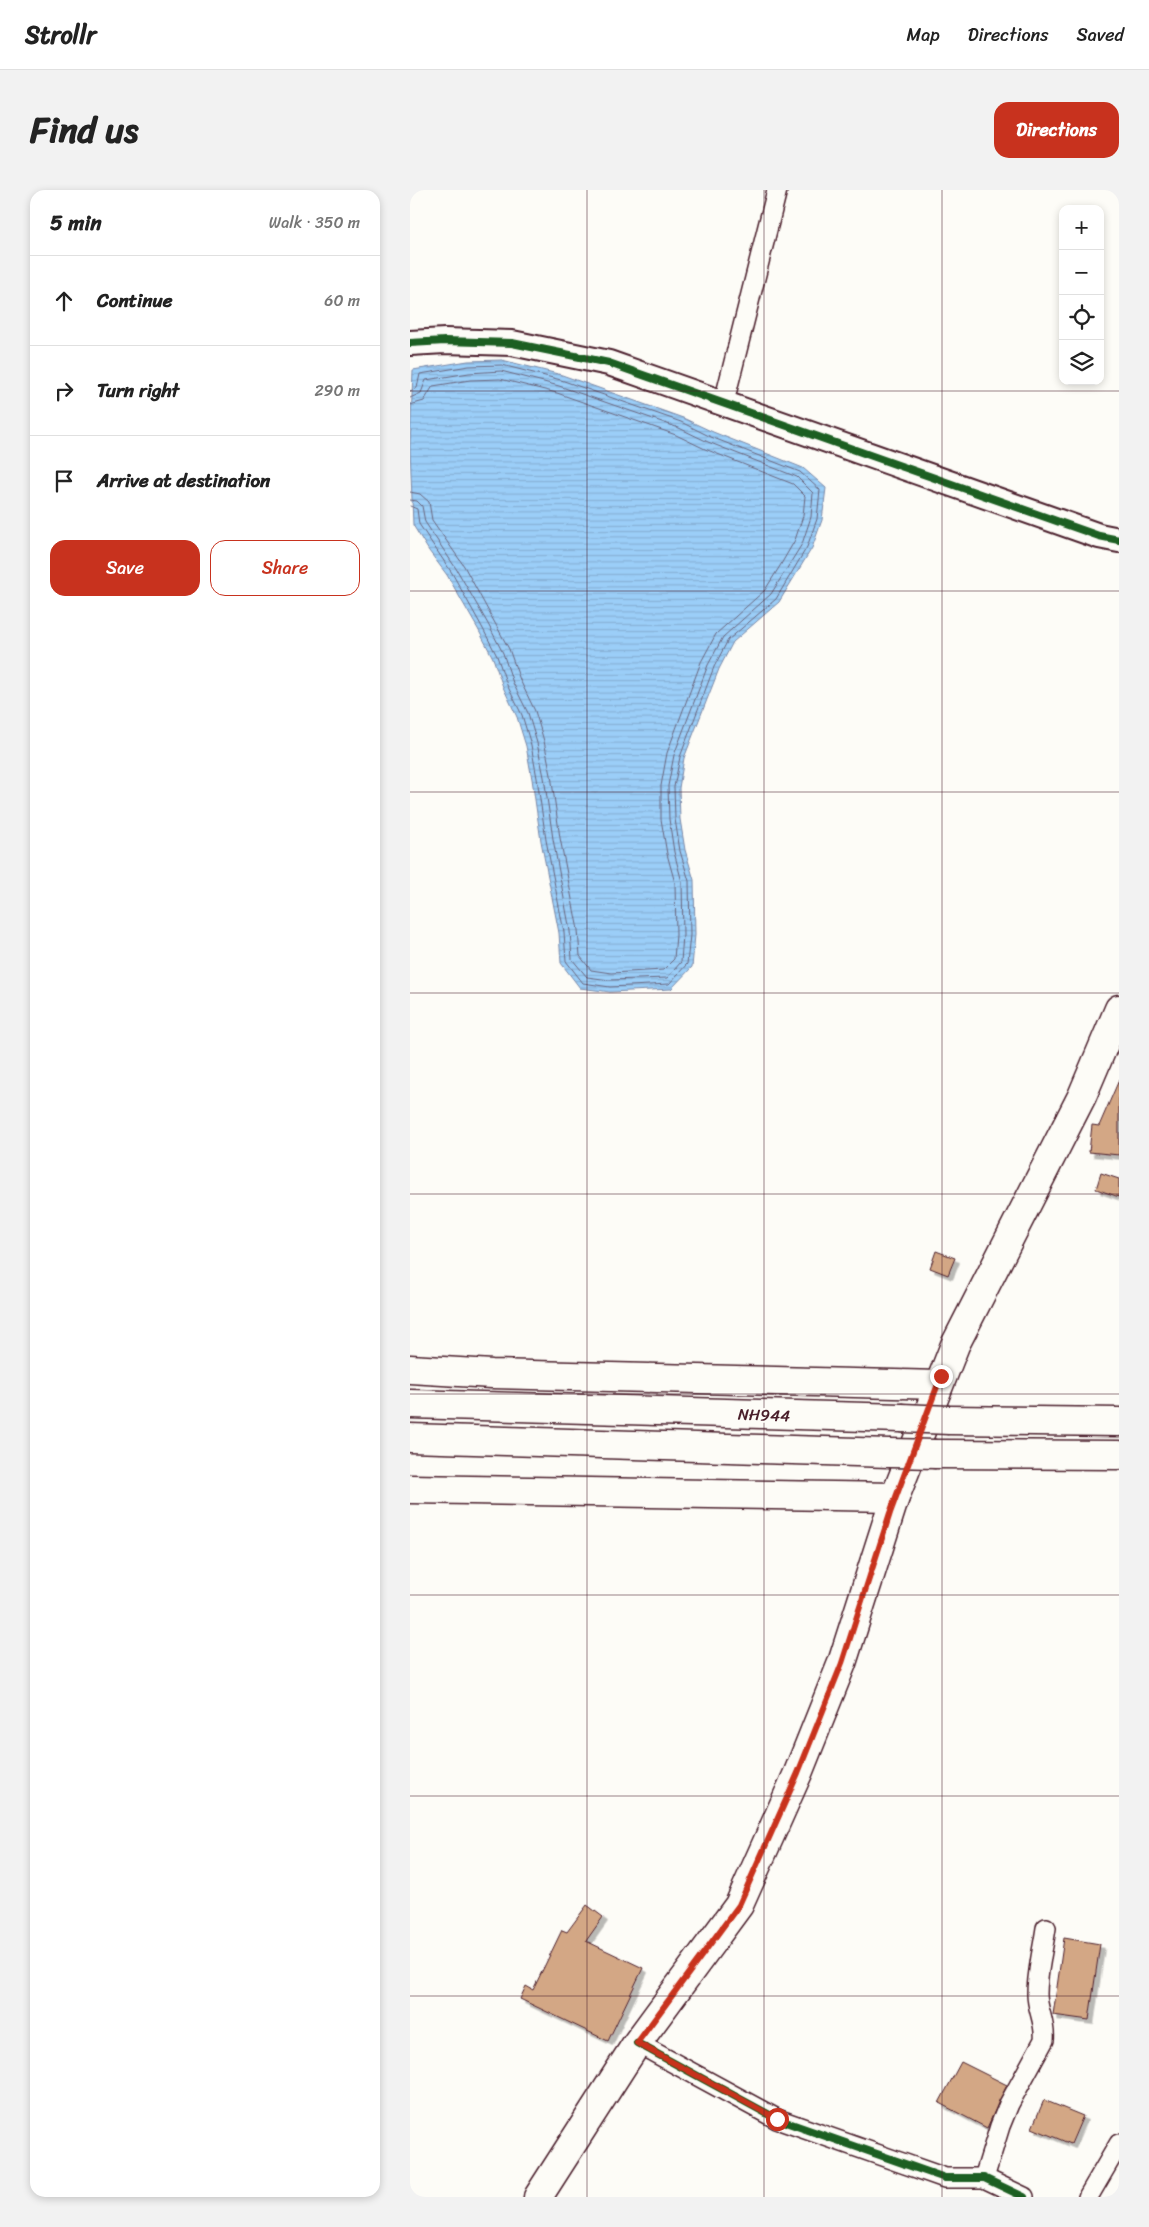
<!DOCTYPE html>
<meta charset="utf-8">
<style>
body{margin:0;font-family:Sriracha,sans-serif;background:#f2f2f2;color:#222}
.controls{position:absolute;right:15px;top:15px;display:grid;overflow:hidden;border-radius:10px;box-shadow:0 2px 8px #0003}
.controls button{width:45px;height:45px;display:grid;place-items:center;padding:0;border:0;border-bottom:1px solid #e0e0e0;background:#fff;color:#222;font:25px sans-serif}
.stop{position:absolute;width:15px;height:15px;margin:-11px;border:4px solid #c8321e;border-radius:50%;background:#fff}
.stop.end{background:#c8321e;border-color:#fff;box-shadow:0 1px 5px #0008}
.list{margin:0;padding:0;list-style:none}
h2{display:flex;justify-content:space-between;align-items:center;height:65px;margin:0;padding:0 20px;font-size:21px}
h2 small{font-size:16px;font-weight:400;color:#767676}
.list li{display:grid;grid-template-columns:32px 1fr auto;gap:15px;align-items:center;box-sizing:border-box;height:90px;padding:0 20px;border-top:1px solid #e0e0e0}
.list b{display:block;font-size:19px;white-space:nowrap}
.list em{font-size:16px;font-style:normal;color:#767676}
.actions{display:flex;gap:10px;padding:15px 20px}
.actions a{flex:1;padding:11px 0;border:1px solid #c8321e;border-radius:15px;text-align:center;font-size:18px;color:#c8321e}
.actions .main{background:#c8321e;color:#fff}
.icon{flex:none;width:28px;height:28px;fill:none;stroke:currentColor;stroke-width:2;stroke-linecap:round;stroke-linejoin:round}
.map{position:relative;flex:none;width:709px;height:2007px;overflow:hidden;border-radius:15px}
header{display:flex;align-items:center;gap:30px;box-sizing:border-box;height:70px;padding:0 25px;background:#fff;border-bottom:1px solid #e0e0e0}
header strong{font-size:24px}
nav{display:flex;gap:28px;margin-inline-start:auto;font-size:18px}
.intro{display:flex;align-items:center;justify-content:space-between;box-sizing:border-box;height:120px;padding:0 30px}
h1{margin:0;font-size:35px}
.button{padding:12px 22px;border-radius:15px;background:#c8321e;color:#fff;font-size:18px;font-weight:700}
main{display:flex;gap:30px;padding:0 30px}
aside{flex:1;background:#fff;border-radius:15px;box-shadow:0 2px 8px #0003}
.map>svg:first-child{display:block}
</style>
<header>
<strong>Strollr</strong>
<nav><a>Map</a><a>Directions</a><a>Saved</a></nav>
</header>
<div class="intro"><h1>Find us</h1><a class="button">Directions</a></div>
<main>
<aside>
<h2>5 min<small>Walk · 350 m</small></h2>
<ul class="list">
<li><svg class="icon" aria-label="ahead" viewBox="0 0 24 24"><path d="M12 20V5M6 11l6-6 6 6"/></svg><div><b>Continue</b></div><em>60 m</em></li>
<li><svg class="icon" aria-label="right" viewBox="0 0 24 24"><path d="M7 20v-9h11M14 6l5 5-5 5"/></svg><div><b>Turn right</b></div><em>290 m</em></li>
<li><svg class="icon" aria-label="arrive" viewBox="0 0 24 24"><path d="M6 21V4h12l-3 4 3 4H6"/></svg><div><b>Arrive at destination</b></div></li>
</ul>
<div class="actions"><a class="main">Save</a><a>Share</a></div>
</aside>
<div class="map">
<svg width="709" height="2007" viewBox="0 0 709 2007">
<defs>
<pattern id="water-rules" width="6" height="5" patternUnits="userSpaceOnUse" patternTransform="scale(1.25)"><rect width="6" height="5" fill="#9bcef8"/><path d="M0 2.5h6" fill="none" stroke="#87b0d5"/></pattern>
<filter id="shadow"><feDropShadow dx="4.5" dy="4.5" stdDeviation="0" flood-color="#0004"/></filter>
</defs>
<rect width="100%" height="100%" fill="#fdfcf7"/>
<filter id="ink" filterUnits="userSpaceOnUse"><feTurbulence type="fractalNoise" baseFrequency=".02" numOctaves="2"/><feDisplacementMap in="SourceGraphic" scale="10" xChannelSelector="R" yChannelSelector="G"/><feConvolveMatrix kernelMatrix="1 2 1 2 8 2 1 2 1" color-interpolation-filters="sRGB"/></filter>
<g filter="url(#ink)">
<!-- water -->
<path fill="url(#water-rules)" stroke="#7b88a6" d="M92 170 152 185 273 228 303 242 393 278 416 298 412 330 402 358 369 412 323 452 309 479 274 568 269 598 270 629 275 660 284 690 285 745 282 777 261 799 200 802 170 798 151 773 149 743 131 651 122 589 116 556 107 527 93 497 83 468 68 439 37 385 19 361 3 335 0 257 3 180 58 171Z"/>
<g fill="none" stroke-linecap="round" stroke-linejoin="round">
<!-- shore -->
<g stroke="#6a657d" stroke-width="1">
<path d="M0 201 7 198 10 184 59 176 92 175 151 190 271 232 301 247 390 282 410 300 407 329 397 357 366 409 318 450 304 477 270 567 264 597 265 629 270 661 279 691 280 745 277 774 259 794 200 797 173 793 156 771 154 742 136 650 127 588 121 555 112 525 97 495 87 466 72 437 42 383 9 334 7 319 0 316"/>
<path d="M0 208 11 203 16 190 59 183 91 181 149 196 269 238 298 252 387 287 403 303 401 327 392 354 361 404 313 447 298 475 264 565 258 596 259 629 264 662 272 692 273 745 271 772 257 788 200 790 177 787 162 769 160 741 143 649 134 587 127 553 118 523 103 493 93 463 78 434 47 380 15 332 12 316 7 311 0 310"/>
<path d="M0 215 14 211 23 196 60 190 90 189 147 203 266 245 295 259 383 294 395 306 393 326 385 350 370 376 355 400 306 444 291 472 257 563 251 596V629L257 664 265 693 266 745 264 769 253 780 201 783 181 780 170 766 168 740 150 648 141 585 134 551 125 521 110 490 99 459 54 376 22 330 19 312 10 304 0 302"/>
</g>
</g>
<!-- building -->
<g fill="#d3a785" stroke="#4a1f2b" filter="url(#shadow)">
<path d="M709 890V965L679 962 682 935 689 936Z"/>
<path d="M691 983 709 989V1007L686 999Z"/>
<path d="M526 1061 545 1068 538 1085 520 1078Z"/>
<path d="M177 1715 193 1727 176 1751 233 1778 198 1851 110 1809 116 1796 123 1800 152 1740 157 1742Z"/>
<path d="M654 1748 690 1754 679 1830 643 1825Z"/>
<path d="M551 1872 597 1895 577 1938 529 1913Z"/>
<path d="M634 1910 673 1926 661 1954 622 1938Z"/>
</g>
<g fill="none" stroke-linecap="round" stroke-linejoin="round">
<!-- minor casing -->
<g stroke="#4a1f2b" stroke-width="22">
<g id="minor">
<path d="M314 212 367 0"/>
<path d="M227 1853 367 1929 535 1988H574L614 2007"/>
<path d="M574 1988 590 1936 599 1914 634 1850C636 1833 627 1820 627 1804 627 1782 633 1759 636 1738"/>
<path d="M678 2007 709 1954"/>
</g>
</g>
<!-- tertiary casing -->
<g stroke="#4a1f2b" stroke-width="28">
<path id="tertiary" d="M0 153 35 151 102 153 199 173 689 346 709 350"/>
</g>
<!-- primary casing -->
<g stroke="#4a1f2b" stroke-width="31">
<path id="primary" d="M128 2007 227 1853 329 1715 388 1583 432 1473 485 1307 545 1155 672 906 709 819"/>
</g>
<!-- trunk casing -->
<g stroke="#4a1f2b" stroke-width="31">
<g id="trunk">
<path d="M0 1179 82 1184 528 1195"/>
<path d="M0 1214 491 1228"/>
<path d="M539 1230 709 1232"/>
<path d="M0 1248 479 1263"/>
<path d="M526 1264 709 1265"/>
<path d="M0 1299 485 1307"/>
</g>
</g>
<!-- minor -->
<use href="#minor" stroke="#fdfcf7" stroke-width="19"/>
<!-- tertiary -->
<use href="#tertiary" stroke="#fdfcf7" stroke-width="24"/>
<!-- primary -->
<use href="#primary" stroke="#fdfcf7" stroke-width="28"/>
<!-- trunk -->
<use href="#trunk" stroke="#fdfcf7" stroke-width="28"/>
<!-- trunk-bridge casing -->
<g stroke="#4a1f2b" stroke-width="31" stroke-linecap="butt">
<g id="trunk-bridge">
<path d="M491 1228 539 1230"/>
<path d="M479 1263 526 1264"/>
</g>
</g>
<!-- trunk-bridge -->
<use href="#trunk-bridge" stroke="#fdfcf7" stroke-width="28"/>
<!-- cycleway casing -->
<g stroke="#fdfcf7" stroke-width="11">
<g id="cycleway">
<path d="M0 153 35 151 102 153 199 173 689 346 709 350"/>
<path d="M227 1853 367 1929 535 1988H574L614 2007"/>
</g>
</g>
<!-- cycleway -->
<use href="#cycleway" stroke="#1b5e20" stroke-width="8"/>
</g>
</g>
<g fill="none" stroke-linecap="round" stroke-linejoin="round" filter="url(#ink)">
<!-- route -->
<path stroke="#c8321e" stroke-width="6" d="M367 1929 227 1853 329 1715 388 1583 432 1473 480 1323 531 1186"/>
</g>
<!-- grid -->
<path fill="none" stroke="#4a1f2b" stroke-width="1" stroke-opacity="0.55" d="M177 0V2007M354 0V2007M532 0V2007M0 201H709M0 401H709M0 602H709M0 803H709M0 1004H709M0 1204H709M0 1405H709M0 1606H709M0 1806H709"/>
<g text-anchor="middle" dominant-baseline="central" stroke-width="4" stroke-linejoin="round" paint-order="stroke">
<!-- street labels -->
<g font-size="16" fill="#4a1f2b" stroke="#fdfcf7">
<text transform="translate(354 1225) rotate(2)">NH944</text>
</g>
</g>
</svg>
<div class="controls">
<button>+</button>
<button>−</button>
<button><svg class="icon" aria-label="locate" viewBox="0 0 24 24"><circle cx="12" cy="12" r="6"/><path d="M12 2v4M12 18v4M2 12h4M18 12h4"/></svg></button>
<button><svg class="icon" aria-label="layers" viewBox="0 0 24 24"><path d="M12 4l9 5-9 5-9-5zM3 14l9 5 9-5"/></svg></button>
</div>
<div class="stop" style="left:367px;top:1929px"></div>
<div class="stop end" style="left:531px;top:1186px"></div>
</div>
</main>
